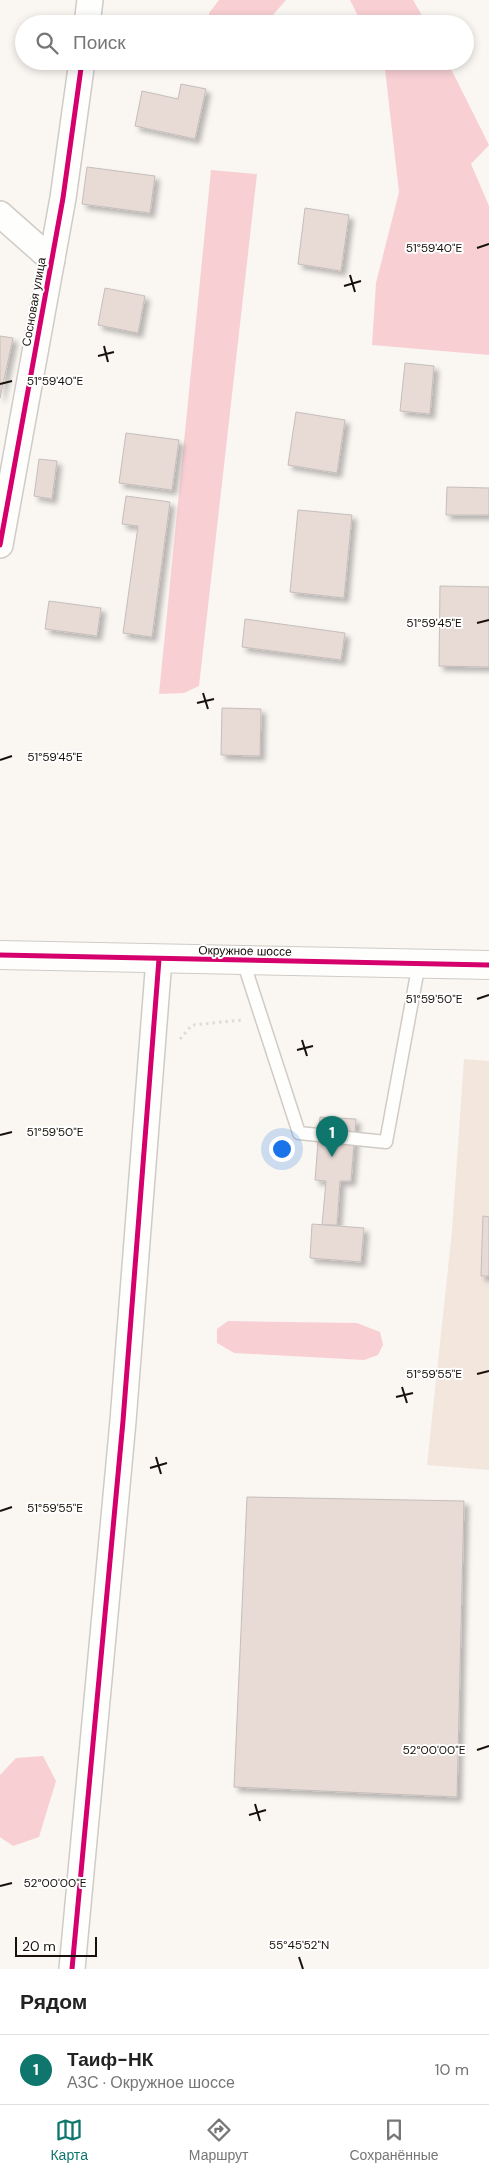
<!DOCTYPE html>
<html lang="ru">
<meta charset="utf-8">
<style>
body{margin:0;font-family:"DM Sans",sans-serif;background:#f2f2f2;color:#222}
.scale{position:absolute;left:15px;bottom:12px;width:82px;box-sizing:border-box;padding-left:5px;border:2px solid #18110b;border-top:0;font-size:14px;line-height:18px;white-space:nowrap;color:#18110b;-webkit-text-stroke:4px #fff;paint-order:stroke}
.you{position:absolute;left:281px;top:1148px;width:18px;height:18px;margin:-12px;border:4px solid #fff;border-radius:50%;background:#1a73e8;box-shadow:0 0 0 8px #1a73e833}
.badge{display:grid;place-items:center;width:32px;height:32px;border-radius:50%;background:#0f766e;color:#fff;font-size:16px;font-weight:700}
.pin{position:absolute;translate:-50% -41px;filter:drop-shadow(0 1px 2px #0008)}
.pin::after{content:'';position:absolute;top:26px;width:18px;height:15px;background:inherit;clip-path:polygon(0 0,100% 0,50% 100%)}
.list{margin:0;padding:0;list-style:none}
h2{display:flex;justify-content:space-between;align-items:center;height:65px;margin:0;padding:0 20px;font-size:21px}
h2 small{font-size:16px;font-weight:400;color:#767676}
.list li{display:grid;grid-template-columns:32px 1fr auto;gap:15px;align-items:center;box-sizing:border-box;height:70px;padding:0 20px;border-top:1px solid #e0e0e0}
.list b{display:block;font-size:19px;white-space:nowrap}
.list p{margin:0;font-size:16px;white-space:nowrap;color:#767676}
.list em{font-size:16px;font-style:normal;color:#767676}
.icon{flex:none;width:28px;height:28px;fill:none;stroke:currentColor;stroke-width:2;stroke-linecap:round;stroke-linejoin:round}
.map{position:relative;flex:none;width:489px;height:1969px;overflow:hidden}
.search{position:absolute;background:#fff;box-shadow:0 2px 8px #0003;left:15px;right:15px;top:15px;height:55px;display:flex;align-items:center;gap:12px;box-sizing:border-box;padding:0 18px;border-radius:28px;color:#767676;font-size:19px}
.sheet{height:135px;background:#fff}
nav{display:flex;justify-content:space-around;align-items:center;box-sizing:border-box;height:70px;border-top:1px solid #e0e0e0;background:#fff;font-size:14px;color:#767676}
nav a{display:grid;justify-items:center;gap:2px}
nav .on{color:#0f766e}
.map>svg:first-child{display:block}
</style>
<div class="map">
<svg width="489" height="1969" viewBox="0 0 489 1969">
<defs>
<filter id="shadow"><feDropShadow dx="4.5" dy="4.5" stdDeviation="2.5" flood-color="#0004"/></filter>
</defs>
<rect width="100%" height="100%" fill="#faf6f2"/>
<!-- built -->
<path fill="#f2e6dd" d="M464 1059 489 1061V1470L427 1465 452 1231Z"/>
<!-- forest -->
<g fill="#f8d0d4">
<path d="M219 0H286L265 24H209V13Z"/>
<path d="M350 0H413L427 24H362Z"/>
<path d="M381 61H447L489 145 471 164 489 206V355L372 345 376 283 399 192 385 69Z"/>
<path d="M211 170 257 174 199 686 184 693 159 694Z"/>
<path d="M228 1321 357 1323 380 1332 383 1345 378 1355 364 1360 234 1353 217 1343V1329Z"/>
<path d="M43 1756 56 1781 39 1837 13 1846 0 1837V1775L16 1758Z"/>
</g>
<!-- building -->
<g fill="#e8dad5" stroke="#c5bebb" filter="url(#shadow)">
<path d="M181 84 206 89 195 139 135 126 142 91 178 99Z"/>
<path d="M87 167 155 176 150 213 82 204Z"/>
<path d="M305 208 349 215 341 271 298 264Z"/>
<path d="M105 288 145 296 138 333 98 325Z"/>
<path d="M0 336 13 338 0 398Z"/>
<path d="M405 363 434 366 430 414 400 411Z"/>
<path d="M296 412 345 420 337 473 288 465Z"/>
<path d="M126 433 179 440 172 490 119 483Z"/>
<path d="M39 459 57 461 52 499 34 496Z"/>
<path d="M447 487 489 488V515H446Z"/>
<path d="M126 496 170 502 152 637 123 633 138 526 122 524Z"/>
<path d="M298 510 352 515 344 598 290 592Z"/>
<path d="M440 586 489 587V667L439 666Z"/>
<path d="M49 601 101 608 97 636 45 629Z"/>
<path d="M245 619 345 633 341 660 242 647Z"/>
<path d="M222 708 261 709 260 756 221 755Z"/>
<path d="M320 1117 356 1119 351 1181H340L337 1225H322L326 1181 315 1180Z"/>
<path d="M483 1216 489 1217V1276H481Z"/>
<path d="M312 1224 364 1228 361 1262 310 1258Z"/>
<path d="M247 1497 464 1501 457 1797 234 1787Z"/>
</g>
<g fill="none" stroke-linecap="round" stroke-linejoin="round">
<!-- lane casing -->
<g stroke="#d0cbc5" stroke-width="15">
<path id="lane" d="M243 961 299 1133 386 1142 419 963"/>
</g>
<!-- street casing -->
<g stroke="#d0cbc5" stroke-width="28">
<g id="street">
<path d="M87 24 90 0"/>
<path d="M0 214 52 260"/>
<path d="M0 545 63 198 82 61"/>
<path d="M72 1969 123 1421 159 959"/>
</g>
</g>
<!-- secondary casing -->
<g stroke="#d0cbc5" stroke-width="30">
<path id="secondary" d="M0 955 489 965"/>
</g>
<!-- path -->
<path stroke="#dedcdb" stroke-width="3" stroke-dasharray="2.5 4" stroke-linecap="butt" d="M180 1039 192 1025 243 1020"/>
<!-- lane -->
<use href="#lane" stroke="#fefefd" stroke-width="12"/>
<!-- street -->
<use href="#street" stroke="#fefefd" stroke-width="25"/>
<!-- secondary -->
<use href="#secondary" stroke="#fefefd" stroke-width="28"/>
<!-- cycleway casing -->
<g stroke="#fff" stroke-width="8">
<g id="cycleway">
<path d="M0 545 63 198 82 61"/>
<path d="M0 955 489 965"/>
<path d="M72 1969 123 1421 159 959"/>
</g>
</g>
<!-- cycleway -->
<use href="#cycleway" stroke="#d6006c" stroke-width="5"/>
</g>
<!-- ticks -->
<path fill="none" stroke="#18110b" stroke-width="2" d="M477 248 489 244M350 275 355 292M344 286 361 281M104 346 108 362M98 356 114 352M0 384 12 381M477 623 489 620M203 693 208 709M197 703 214 699M0 760 12 756M477 999 489 995M302 1040 307 1056M297 1050 313 1046M0 1135 12 1132M477 1374 489 1371M402 1387 407 1403M396 1397 413 1393M156 1457 161 1474M150 1468 167 1463M0 1511 12 1507M477 1750 489 1746M255 1804 260 1821M249 1815 266 1810M0 1886 12 1883M299 1957 303 1969"/>
<g text-anchor="middle" dominant-baseline="central" stroke-width="4" stroke-linejoin="round" paint-order="stroke">
<!-- street labels -->
<g font-size="12" fill="#18110b" stroke="#fff">
<text transform="translate(34 302) rotate(-80)">Сосновая улица</text>
<text transform="translate(245 951) rotate(1)">Окружное шоссе</text>
</g>
</g>
<g font-size="12" text-anchor="middle" fill="#18110b" stroke="#fff" stroke-width="4" stroke-linejoin="round" paint-order="stroke">
<text x="434" y="252">51°59'40"E</text>
<text x="55" y="385">51°59'40"E</text>
<text x="434" y="627">51°59'45"E</text>
<text x="55" y="761">51°59'45"E</text>
<text x="434" y="1003">51°59'50"E</text>
<text x="55" y="1136">51°59'50"E</text>
<text x="434" y="1378">51°59'55"E</text>
<text x="55" y="1512">51°59'55"E</text>
<text x="434" y="1754">52°00'00"E</text>
<text x="55" y="1887">52°00'00"E</text>
<text x="299" y="1949">55°45'52"N</text>
</g>
</svg>
<div class="scale">20 m</div>
<div class="you"></div>
<div class="pin badge" style="left:332px;top:1157px">1</div>
<div class="search"><svg class="icon" aria-label="search" viewBox="0 0 24 24"><circle cx="10" cy="10" r="6"/><path d="M15 15l6 6"/></svg>Поиск</div>
</div>
<section class="sheet">
<h2>Рядом<small></small></h2>
<ul class="list">
<li><span class="badge">1</span><div><b>Таиф-НК</b><p>АЗС · Окружное шоссе</p></div><em>10 m</em></li>
</ul>
</section>
<nav>
<a class="on"><svg class="icon" aria-label="map" viewBox="0 0 24 24"><path d="M3 6l6-2 6 2 6-2v14l-6 2-6-2-6 2zM9 4v14M15 6v14"/></svg>Карта</a>
<a><svg class="icon" aria-label="directions" viewBox="0 0 24 24"><path d="M12 3l9 9-9 9-9-9zM9 14v-3h6M13 9l2 2-2 2"/></svg>Маршрут</a>
<a><svg class="icon" aria-label="saved" viewBox="0 0 24 24"><path d="M7 4h10v16l-5-4-5 4z"/></svg>Сохранённые</a>
</nav>
